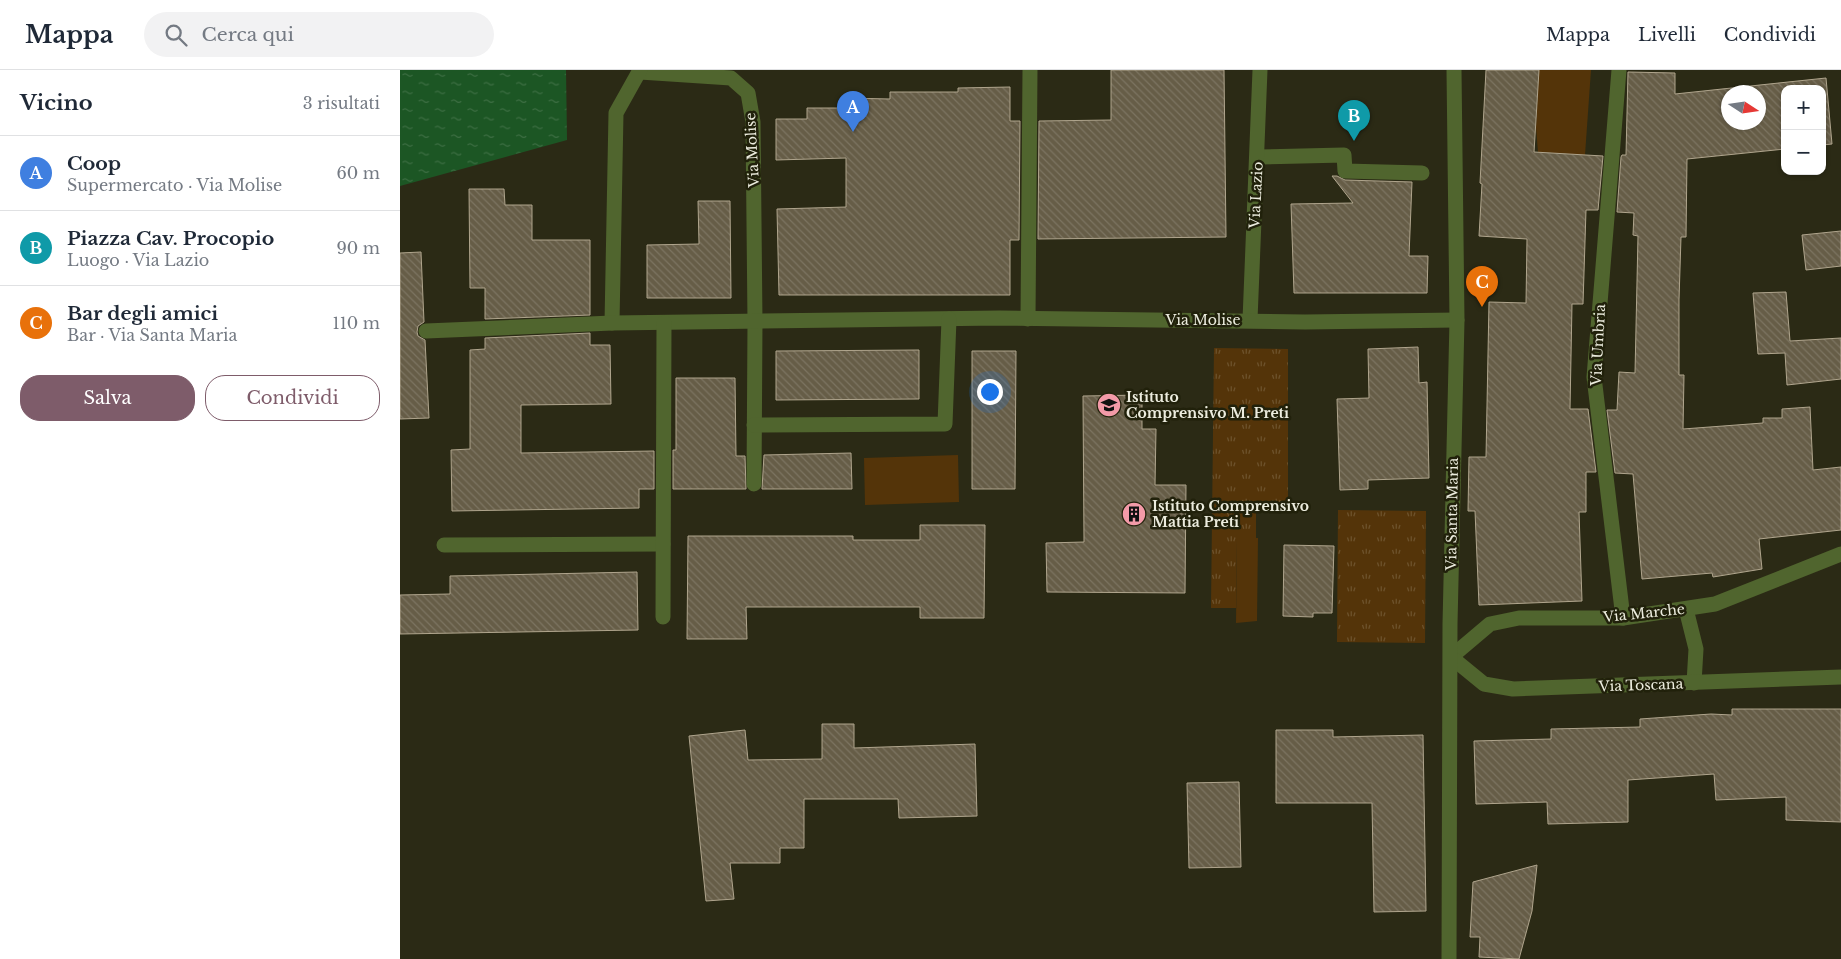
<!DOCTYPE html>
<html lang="it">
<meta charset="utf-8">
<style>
body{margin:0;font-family:"Libre Baskerville",serif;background:#f2f2f3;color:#1f2937}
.controls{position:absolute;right:15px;top:15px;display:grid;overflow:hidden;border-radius:10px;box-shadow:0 1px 4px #0004}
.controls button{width:45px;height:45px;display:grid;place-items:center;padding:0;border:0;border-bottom:1px solid #e0e1e3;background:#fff;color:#1f2937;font:25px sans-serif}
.compass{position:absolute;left:1321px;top:15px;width:45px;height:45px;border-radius:50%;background:#fff;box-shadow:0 1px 4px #0004;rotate:102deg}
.you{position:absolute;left:589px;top:321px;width:18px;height:18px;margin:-12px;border:4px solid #fff;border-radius:50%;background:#1a73e8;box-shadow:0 0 0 8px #1a73e833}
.badge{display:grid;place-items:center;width:32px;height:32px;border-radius:50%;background:#7e5c6a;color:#fff;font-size:16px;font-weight:700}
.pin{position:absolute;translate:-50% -41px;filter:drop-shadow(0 1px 2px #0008)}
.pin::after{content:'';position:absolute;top:26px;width:18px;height:15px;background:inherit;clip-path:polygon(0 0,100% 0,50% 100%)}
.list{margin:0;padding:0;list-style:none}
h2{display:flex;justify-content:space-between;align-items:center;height:65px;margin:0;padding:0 20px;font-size:21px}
h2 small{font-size:16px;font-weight:400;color:#747a83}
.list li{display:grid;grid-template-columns:32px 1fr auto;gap:15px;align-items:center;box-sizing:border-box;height:75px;padding:0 20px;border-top:1px solid #e0e1e3}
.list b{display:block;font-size:19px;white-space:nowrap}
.list p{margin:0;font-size:16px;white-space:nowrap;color:#747a83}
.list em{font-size:16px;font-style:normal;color:#747a83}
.actions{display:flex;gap:10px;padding:15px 20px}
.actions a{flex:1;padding:11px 0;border:1px solid #7e5c6a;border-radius:20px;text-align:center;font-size:18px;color:#7e5c6a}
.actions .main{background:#7e5c6a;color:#fff}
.icon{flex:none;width:28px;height:28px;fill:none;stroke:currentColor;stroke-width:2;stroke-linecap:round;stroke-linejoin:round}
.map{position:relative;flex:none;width:1441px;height:889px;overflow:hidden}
header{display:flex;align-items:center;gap:30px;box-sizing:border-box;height:70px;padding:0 25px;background:#fff;border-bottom:1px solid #e0e1e3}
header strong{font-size:24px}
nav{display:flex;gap:28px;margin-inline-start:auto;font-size:18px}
.search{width:350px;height:45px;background:#f2f2f3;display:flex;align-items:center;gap:12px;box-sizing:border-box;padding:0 18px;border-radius:28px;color:#747a83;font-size:19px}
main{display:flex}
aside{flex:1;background:#fff}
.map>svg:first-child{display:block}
</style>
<header>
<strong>Mappa</strong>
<div class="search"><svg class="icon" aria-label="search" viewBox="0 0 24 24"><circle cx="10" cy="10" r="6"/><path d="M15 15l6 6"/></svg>Cerca qui</div>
<nav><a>Mappa</a><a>Livelli</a><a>Condividi</a></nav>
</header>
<main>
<aside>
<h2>Vicino<small>3 risultati</small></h2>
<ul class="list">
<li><span class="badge" style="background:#3f7fe0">A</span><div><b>Coop</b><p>Supermercato · Via Molise</p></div><em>60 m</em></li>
<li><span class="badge" style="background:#0f9aa8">B</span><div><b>Piazza Cav. Procopio</b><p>Luogo · Via Lazio</p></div><em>90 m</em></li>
<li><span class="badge" style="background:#e8710a">C</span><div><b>Bar degli amici</b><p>Bar · Via Santa Maria</p></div><em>110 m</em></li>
</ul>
<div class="actions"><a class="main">Salva</a><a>Condividi</a></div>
</aside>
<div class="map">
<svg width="1441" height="889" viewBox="0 0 1441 889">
<defs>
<pattern id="park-tufts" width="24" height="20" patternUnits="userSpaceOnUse" patternTransform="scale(1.25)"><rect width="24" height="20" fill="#543409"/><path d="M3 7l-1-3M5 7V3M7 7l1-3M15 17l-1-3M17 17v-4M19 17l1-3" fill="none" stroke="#6d522c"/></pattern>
<pattern id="water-ripples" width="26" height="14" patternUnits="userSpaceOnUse" patternTransform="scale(1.25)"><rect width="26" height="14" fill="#1c5624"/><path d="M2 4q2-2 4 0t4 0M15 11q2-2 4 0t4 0" fill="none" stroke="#3d6e43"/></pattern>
<pattern id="building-back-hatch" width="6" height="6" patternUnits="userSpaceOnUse" patternTransform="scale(1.25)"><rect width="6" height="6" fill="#665d47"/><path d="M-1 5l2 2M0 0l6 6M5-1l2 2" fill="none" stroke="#7c7461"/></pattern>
</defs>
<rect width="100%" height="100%" fill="#2b2a15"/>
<!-- grass -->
<g fill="#543409">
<path d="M1139 0H1191L1185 85 1138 82 1136 57Z"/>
<path d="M558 385 559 432 465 435 464 388Z"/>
<path d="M837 468H858L857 551 836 553Z"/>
</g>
<!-- park -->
<g fill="url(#park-tufts)">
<path d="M814 278 888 279V439L856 442V468H837L836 538H811Z"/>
<path d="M938 440 1026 441 1025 573 937 572Z"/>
</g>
<!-- water -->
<path fill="url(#water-ripples)" d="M0 0H166L167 70 0 116Z"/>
<!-- building -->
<g fill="url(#building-back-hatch)" stroke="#b0a58d" fill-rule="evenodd">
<path d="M711 0H824L826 167 638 169 639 51 711 50Z"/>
<path d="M1086 0H1139L1134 82 1203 86 1198 140H1186L1183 234H1172L1170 339H1188L1196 402H1186V442H1179L1182 531 1079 535 1075 441H1068L1069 387H1086L1089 232 1126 233 1127 169 1079 166 1082 114 1080 113Z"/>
<path d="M1228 2 1275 3V24L1426 8 1432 74 1422 75V19H1385V79L1287 89 1286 167H1281L1279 230V305H1284L1283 359 1363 353V348H1382V339L1410 337 1413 400 1441 397V460L1359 469 1362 499 1313 507 1312 503 1242 509 1233 404 1215 403 1207 340H1217L1219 302 1235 303 1238 166 1233 165 1234 143 1217 142 1221 87 1222 85H1226ZM1328 22H1358V52H1328Z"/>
<path d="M610 17V51H620L619 170H610V225H379L377 139 446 137V88L376 90V49H407V38H444V28L490 29V22H558V18Z"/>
<path d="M932 106H937L945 110 1012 112 1009 186H1028L1027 223H894L891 134 953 133Z"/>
<path d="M69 119H104L105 135H132V170H190V245L85 249V218H70Z"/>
<path d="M298 131H330L331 228H247V175L299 174Z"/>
<path d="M1441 161V196L1406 200 1402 165Z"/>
<path d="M21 182 24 252 18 256 17 262 18 266 25 270 29 348 0 349V183Z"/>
<path d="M1386 222 1390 271 1441 268V309L1387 315 1385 283 1358 284 1353 223Z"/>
<path d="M190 263V275H210L211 334 121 335V383L254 381V419H239V438L52 441 51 380 70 379V280L85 279V268Z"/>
<path d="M1018 277 1019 313 1027 312 1029 408 968 410V419L940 420 937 329 969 328 968 279Z"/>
<path d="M519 280V329L376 330V281Z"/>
<path d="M572 281H616L615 419H572Z"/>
<path d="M276 308H335L336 386H345L346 419H273V380H276Z"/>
<path d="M742 325V359H756L755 415H786L785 523 647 522 646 473 684 472 683 326Z"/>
<path d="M451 383 452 419H362L364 385Z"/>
<path d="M520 455H585L584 548H520V537H346L347 569H287L288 466H453V470H520Z"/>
<path d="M884 475 934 476 932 543H913V547L883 546Z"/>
<path d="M237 502 238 560 0 564V525L50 524V506Z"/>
<path d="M1332 639H1441V752L1386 750V727L1316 730 1314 704 1228 710V752L1148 754 1147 732 1076 734 1074 671 1151 669V659L1240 657V649L1311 644 1332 645Z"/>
<path d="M422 654H454V678L575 674 577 746 499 748 498 729H404V778H380V793H330L334 829 306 831 289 666 345 660 348 690 422 689Z"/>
<path d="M876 660H933V667L1023 665 1026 841 974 842 972 733H876Z"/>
<path d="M839 712 841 797 789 798 787 713Z"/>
<path d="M1137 795 1132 841 1119 889 1079 887 1080 867H1070L1073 812Z"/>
</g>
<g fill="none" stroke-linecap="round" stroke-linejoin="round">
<!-- minor -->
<g stroke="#50652e" stroke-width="15">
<path d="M1219 0 1194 307 1223 548"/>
<path d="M240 2 331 8 348 23 353 52 355 252 354 414"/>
<path d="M858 87 944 85 945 101 1022 103"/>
<path d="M628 249 630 0"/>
<path d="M850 250 860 0"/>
<path d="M212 253 216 43 240 0"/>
<path d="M26 261 212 253 600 248 905 252 1057 250"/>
<path d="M354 355 545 354 549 249"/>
<path d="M44 475 263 474"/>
<path d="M1286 539 1296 579 1294 613"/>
<path d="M263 547 264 253"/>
<path d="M1051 587 1090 554 1119 548H1223L1315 534 1441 484"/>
<path d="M1051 587 1084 614 1113 619 1441 607"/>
<path d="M1049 889 1050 554 1057 250 1054 0"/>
</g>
</g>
<!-- icons -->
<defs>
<g id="school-disc" transform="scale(1.25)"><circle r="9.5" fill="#f39aa8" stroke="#21210b"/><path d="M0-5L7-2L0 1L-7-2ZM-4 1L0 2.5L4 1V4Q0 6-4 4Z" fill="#111"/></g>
<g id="building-disc" transform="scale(1.25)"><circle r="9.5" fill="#f39aa8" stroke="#21210b"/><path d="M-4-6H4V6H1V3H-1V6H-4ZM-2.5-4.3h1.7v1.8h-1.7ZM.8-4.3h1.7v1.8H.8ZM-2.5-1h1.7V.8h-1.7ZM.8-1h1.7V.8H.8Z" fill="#111"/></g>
</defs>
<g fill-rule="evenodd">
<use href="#school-disc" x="709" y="335"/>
<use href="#building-disc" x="734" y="444"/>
</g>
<g text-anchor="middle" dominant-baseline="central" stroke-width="5" stroke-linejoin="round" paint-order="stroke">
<!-- street labels -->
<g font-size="14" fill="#ececde" stroke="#21210b">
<text transform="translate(352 80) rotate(-93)">Via Molise</text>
<text transform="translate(856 125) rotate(-87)">Via Lazio</text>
<text x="803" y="250">Via Molise</text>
<text transform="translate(1198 275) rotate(-87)">Via Umbria</text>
<text transform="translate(1052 444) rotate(-89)">Via Santa Maria</text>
<text transform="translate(1244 543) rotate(-6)">Via Marche</text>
<text transform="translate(1241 615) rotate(-2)">Via Toscana</text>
</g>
<!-- poi labels -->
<g font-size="14" font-weight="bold" fill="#ececde" stroke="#21210b" text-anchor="start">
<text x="726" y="327">Istituto<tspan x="726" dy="16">Comprensivo M. Preti</tspan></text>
<text x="752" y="436">Istituto Comprensivo<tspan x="752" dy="16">Mattia Preti</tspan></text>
</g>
</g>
</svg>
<div class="controls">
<button>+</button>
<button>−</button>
</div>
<svg class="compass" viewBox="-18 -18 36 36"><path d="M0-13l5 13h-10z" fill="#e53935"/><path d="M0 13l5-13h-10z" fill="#747a83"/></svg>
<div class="you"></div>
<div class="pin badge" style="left:453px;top:62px;background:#3f7fe0">A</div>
<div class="pin badge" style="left:954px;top:71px;background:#0f9aa8">B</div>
<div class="pin badge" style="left:1082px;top:237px;background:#e8710a">C</div>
</div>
</main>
